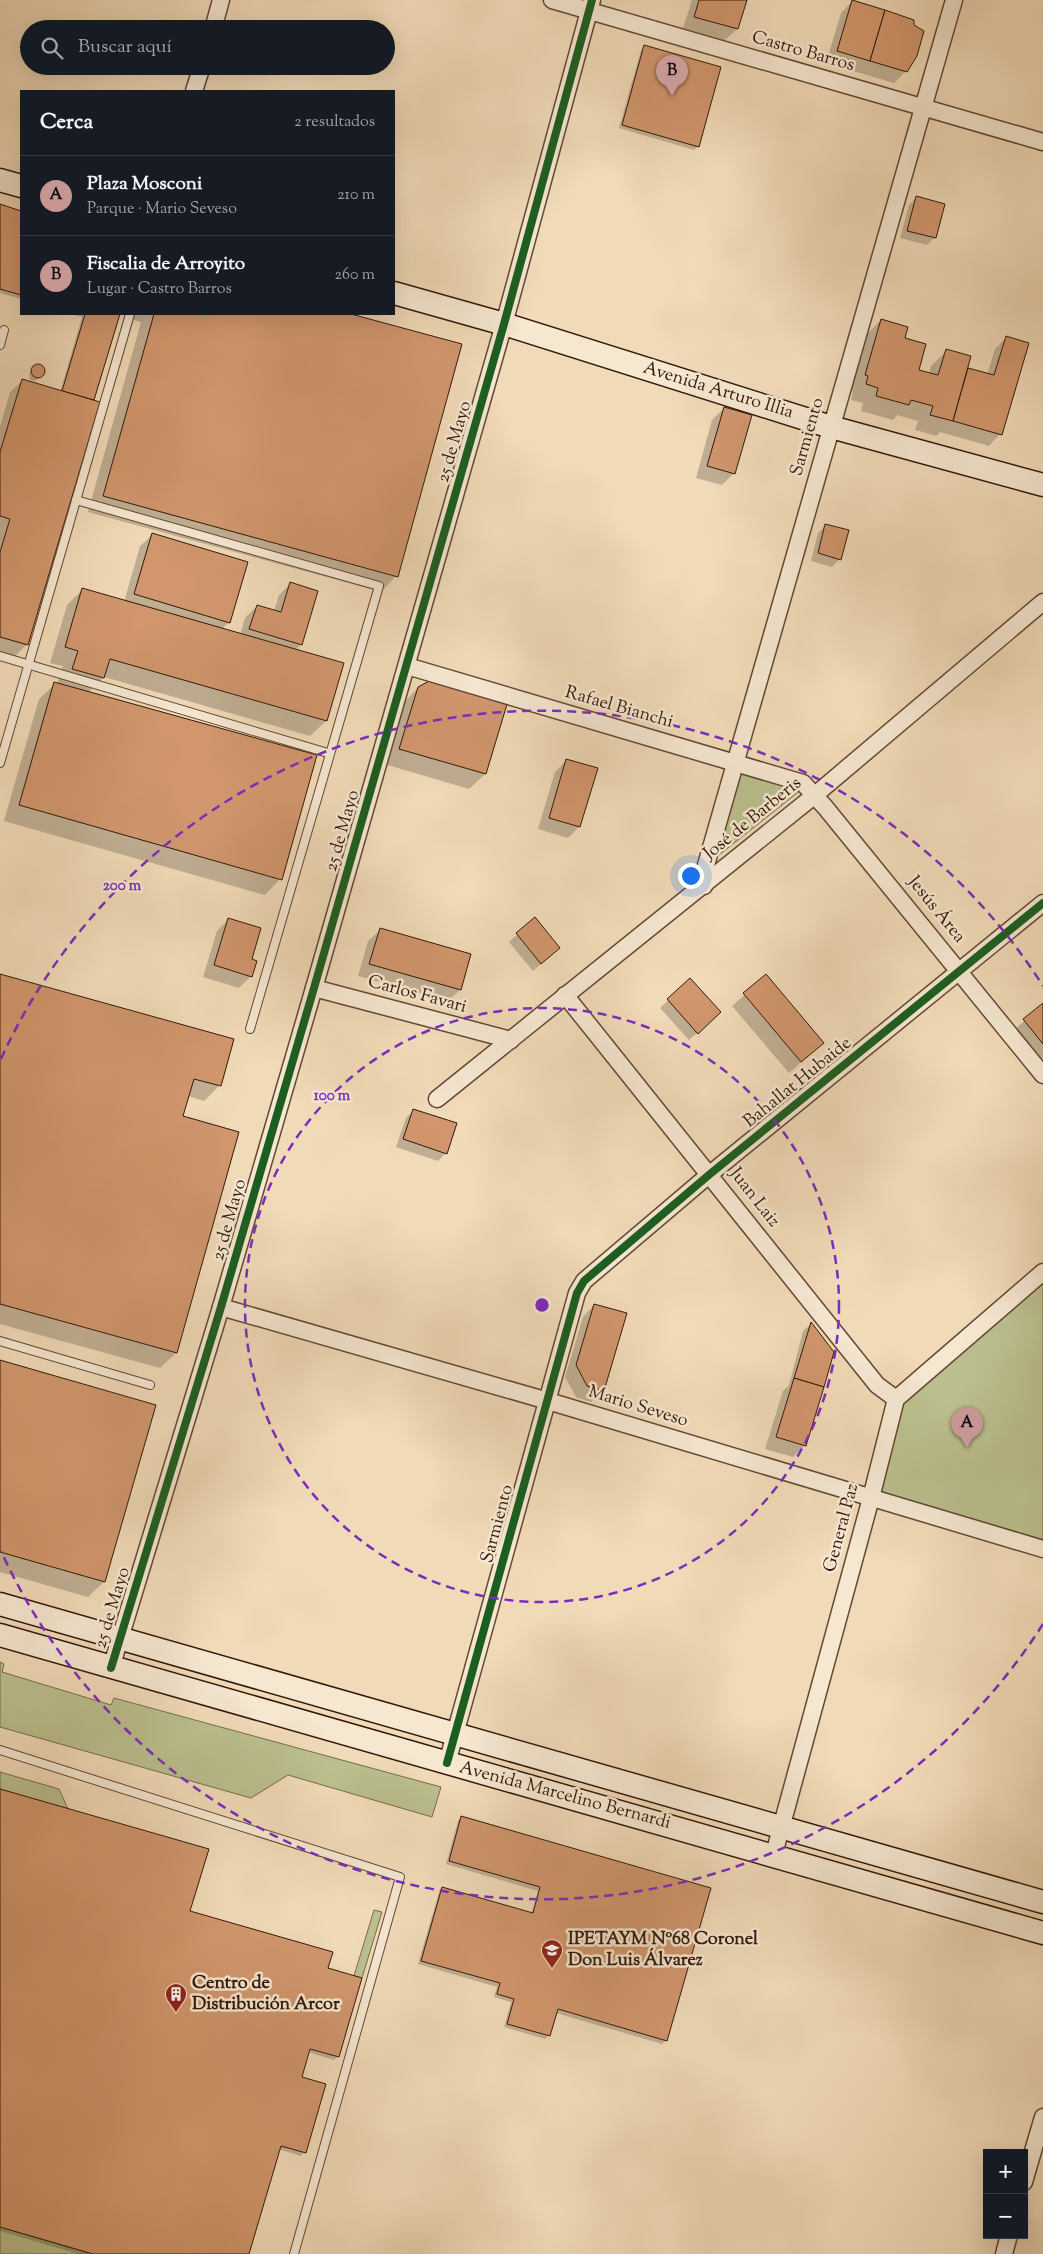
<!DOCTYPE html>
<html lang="es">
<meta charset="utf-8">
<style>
body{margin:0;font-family:"Sorts Mill Goudy",serif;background:#242831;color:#f1f3f6}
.controls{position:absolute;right:15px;bottom:15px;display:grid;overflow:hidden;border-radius:0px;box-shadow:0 5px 20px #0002}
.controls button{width:45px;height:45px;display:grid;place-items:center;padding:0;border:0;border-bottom:1px solid #363941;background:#171b24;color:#f1f3f6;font:25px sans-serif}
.you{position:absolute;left:690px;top:875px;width:18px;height:18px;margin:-12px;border:4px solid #fff;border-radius:50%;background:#1a73e8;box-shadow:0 0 0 8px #1a73e833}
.badge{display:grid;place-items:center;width:32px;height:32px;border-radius:50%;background:#c59692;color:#111;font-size:16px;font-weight:700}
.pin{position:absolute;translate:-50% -41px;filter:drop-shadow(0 1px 2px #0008)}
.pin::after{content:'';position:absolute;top:26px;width:18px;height:15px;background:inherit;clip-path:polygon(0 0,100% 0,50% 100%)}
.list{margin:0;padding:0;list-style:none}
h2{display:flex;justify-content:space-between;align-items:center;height:65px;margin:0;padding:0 20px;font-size:21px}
h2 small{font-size:16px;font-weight:400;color:#9ea1a6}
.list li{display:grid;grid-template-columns:32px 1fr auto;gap:15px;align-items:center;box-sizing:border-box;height:80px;padding:0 20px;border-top:1px solid #363941}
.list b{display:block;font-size:19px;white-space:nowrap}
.list p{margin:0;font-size:16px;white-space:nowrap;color:#9ea1a6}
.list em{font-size:16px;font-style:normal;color:#9ea1a6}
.icon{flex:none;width:28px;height:28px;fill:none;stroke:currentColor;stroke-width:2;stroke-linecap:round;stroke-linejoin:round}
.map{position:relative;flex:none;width:1043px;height:2254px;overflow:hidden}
.search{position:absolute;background:#171b24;box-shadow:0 5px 20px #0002;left:20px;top:20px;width:375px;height:55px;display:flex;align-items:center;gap:12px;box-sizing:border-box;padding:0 18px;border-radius:28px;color:#9ea1a6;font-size:19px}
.panel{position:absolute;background:#171b24;box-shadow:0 5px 20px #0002;left:20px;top:90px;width:375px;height:225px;border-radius:0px}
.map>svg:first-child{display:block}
</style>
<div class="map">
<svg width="1043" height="2254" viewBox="0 0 1043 2254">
<rect width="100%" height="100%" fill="#f1dab8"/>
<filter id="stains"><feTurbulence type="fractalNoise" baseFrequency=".004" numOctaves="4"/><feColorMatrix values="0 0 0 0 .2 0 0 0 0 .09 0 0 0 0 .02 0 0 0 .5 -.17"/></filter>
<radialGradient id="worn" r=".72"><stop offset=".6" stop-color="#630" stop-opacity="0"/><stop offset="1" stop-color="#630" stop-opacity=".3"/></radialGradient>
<!-- green -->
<g fill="#bbbf8e" stroke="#766c4c">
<path d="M739 768 801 790 714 859Z"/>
<path d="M1043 1284V1540L880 1494 902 1402Z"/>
<path d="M0 1662 4 1664 2 1672 111 1705 114 1698 441 1787 432 1817 288 1775 251 1798 0 1727Z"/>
<path d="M0 1772 59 1789 68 1809 0 1789Z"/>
<path d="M374 1910 382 1912 362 1978 354 1976Z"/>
<path d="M0 2227 88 2253V2254H0Z"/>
</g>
<!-- shadow -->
<g fill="#0003">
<path d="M692 0H745L737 29 725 40 683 28Z"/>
<path d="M852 2 906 71 894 83 826 63 841 13Z"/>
<path d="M645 47 698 146 694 150 619 128 641 50Z"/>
<path d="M916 198 943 205 934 238 927 245 900 238 909 205Z"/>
<path d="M0 206 21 212V299L0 293Z"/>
<path d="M70 314H118L92 401 27 644 15 656 0 652V427L10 392 22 381 60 392 82 317Z"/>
<path d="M127 314H346L461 345 396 576 381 592 88 512 141 322 126 318Z"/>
<path d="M881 320 903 339 917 371 929 374 931 366 946 351 966 369 987 375 995 349 1006 338 1000 434 989 446 940 432 936 436 915 430 918 421 897 415 893 420 861 411 863 403 851 400 853 391 850 390 865 336Z"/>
<path d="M35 367H42L44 370 42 375 35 381 30 380 29 374Z"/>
<path d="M724 408 734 473 722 485 696 478 712 420Z"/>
<path d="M826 525 840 559 832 567 811 561 818 533Z"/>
<path d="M152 535 229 622 221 630 240 635 245 618 257 606 274 611 279 595 290 584 301 644 295 651 326 721 310 736 104 677 88 693 280 879 265 895 4 821 39 699 55 684H57L63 666 50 663 67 605 82 590 124 602 140 546Z"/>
<path d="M418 688 485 774 469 789 384 764 402 704Z"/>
<path d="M566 761 579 827 568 838 538 829 555 772Z"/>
<path d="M535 919 559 948 533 971 509 942Z"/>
<path d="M228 920 250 960 251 976 239 988 203 977 217 931Z"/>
<path d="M380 930 460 990 448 1001 358 976 368 941Z"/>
<path d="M0 975 220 1085 204 1101 188 1096 182 1117 237 1133 176 1353 160 1368 0 1324Z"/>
<path d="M766 976 823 1043 789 1073 732 1006Z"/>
<path d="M690 980 712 1020 689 1040 660 1008Z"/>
<path d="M1043 1004V1058L1037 1063 1012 1032Z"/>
<path d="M414 1110 446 1153 438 1161 396 1147 406 1118Z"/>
<path d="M594 1305 603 1390 591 1402 576 1397 565 1377 583 1317Z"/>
<path d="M811 1324 805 1445 793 1457 765 1449 783 1391 789 1385 803 1331Z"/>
<path d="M0 1361 104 1582 88 1597 0 1572Z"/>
<path d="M0 1790 189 1912 326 1969 338 2056 334 2060 308 2052 300 2078 304 2152 301 2156 278 2149 247 2254H78L0 2231Z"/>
<path d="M462 1817 709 1888 666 2040 662 2044 556 2013 549 2035 545 2039 504 2027 511 2002 494 1997 497 1987 418 1964 439 1892 442 1889 531 1914 538 1891 446 1864 458 1821Z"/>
</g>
<!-- building -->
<g fill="#d1966d" stroke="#321809">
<path d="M699 0H747L738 29 694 17Z"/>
<path d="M852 0 885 10 870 61 837 51Z"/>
<path d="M885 10 914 20V25L924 31 917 56 907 72 870 61Z"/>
<path d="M644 45 721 67 699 147 622 125Z"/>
<path d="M916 196 945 204 936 238 907 231Z"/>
<path d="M0 204 21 211V295L0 289Z"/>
<path d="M85 314H120L94 400 62 391Z"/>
<path d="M154 314H351L462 344 398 577 103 496Z"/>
<path d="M881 319 908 327 905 338 926 344 919 370 938 375 946 349 971 356 953 421 930 415 933 406 911 400 909 405 876 396 878 388 866 384 868 376 865 375Z"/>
<path d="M1006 336 1029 343 1002 435 953 421 968 368 994 375Z"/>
<circle cx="38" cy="371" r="7"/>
<path d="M22 379 100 402 28 645 0 637V552L10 519 0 516V452Z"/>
<path d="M724 407 752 415 735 474 707 466Z"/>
<path d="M825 524 849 530 841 560 818 553Z"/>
<path d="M152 533 248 562 230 623 134 594Z"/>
<path d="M290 582 318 591 302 645 249 629 257 605 281 612Z"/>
<path d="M82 588 344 663 327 721 110 659 104 678 72 669 78 651 65 647Z"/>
<path d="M433 679 508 701 486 774 399 749 418 687Z"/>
<path d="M54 682 317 755 282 880 19 805Z"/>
<path d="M566 759 598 768 580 827 549 818Z"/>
<path d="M535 917 560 948 541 964 516 933Z"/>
<path d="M228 918 261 928 252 959 257 961 252 977 214 965Z"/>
<path d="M380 928 471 954 461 990 369 964Z"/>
<path d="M0 974 234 1039 221 1086 194 1079 183 1116 239 1132 177 1353 0 1304Z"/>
<path d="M766 974 824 1043 801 1062 743 993Z"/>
<path d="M690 978 721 1012 698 1034 667 999Z"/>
<path d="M1043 1003V1044L1023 1019Z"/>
<path d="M413 1109 457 1123 447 1154 403 1139Z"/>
<path d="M594 1304 627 1313 604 1391 587 1386 576 1365Z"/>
<path d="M811 1322 834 1352 824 1387 794 1378Z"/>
<path d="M0 1360 156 1405 105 1582 0 1552Z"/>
<path d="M794 1378 824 1387 806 1446 776 1437Z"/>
<path d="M0 1789 209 1849 190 1911 333 1952 328 1968 362 1978 339 2057 310 2049 302 2077 326 2084 306 2153 281 2146 249 2254H93L0 2227Z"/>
<path d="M461 1816 711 1888 667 2041 558 2009 550 2036 507 2024 514 1999 497 1994 500 1983 421 1961 442 1887 533 1913 540 1887 449 1861Z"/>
</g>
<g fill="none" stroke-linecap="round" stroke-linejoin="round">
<!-- service casing -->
<g stroke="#624835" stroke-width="10">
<g id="service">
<path d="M0 345 4 330"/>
<path d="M76 500 379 586 250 1029"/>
<path d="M0 656 328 753"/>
<path d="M0 763 130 314"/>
<path d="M0 1341 150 1385"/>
<path d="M0 1750 400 1877 294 2254"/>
</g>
</g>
<!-- minor casing -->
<g stroke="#624835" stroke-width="19">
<g id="minor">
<path d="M552 0 1043 142"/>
<path d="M213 29 221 0"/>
<path d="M194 91 202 66"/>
<path d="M407 666 803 783 825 807 1043 1075"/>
<path d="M704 886V872L954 0"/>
<path d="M314 988 511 1040"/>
<path d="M565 995 877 1385 896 1399"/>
<path d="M437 1099 815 795 1043 602"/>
<path d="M221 1307 548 1401 1043 1549"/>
<path d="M111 1668 221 1307 314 988 504 324 592 0"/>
<path d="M447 1763 577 1293 584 1281 710 1174 1043 903"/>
<path d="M774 1854 871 1498 896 1399 1043 1272"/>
<path d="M1024 2182 1043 2117"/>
<path d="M1004 2254 1009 2235"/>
</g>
</g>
<!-- secondary casing -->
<g stroke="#321809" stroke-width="25">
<g id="secondary">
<path d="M0 180 21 186"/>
<path d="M394 293 504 324 831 427 1043 485"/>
<path d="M0 1604 1043 1902"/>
<path d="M0 1635C347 1737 696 1831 1043 1933"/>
</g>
</g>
<!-- service -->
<use href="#service" stroke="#f6e7d1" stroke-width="8"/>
<!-- minor -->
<use href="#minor" stroke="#f6e7d1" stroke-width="16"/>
<!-- secondary -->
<use href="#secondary" stroke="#f6e7d1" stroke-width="22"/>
<!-- cycleway casing -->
<g stroke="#f6e7d1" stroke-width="11">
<g id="cycleway">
<path d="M111 1668 221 1307 314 988 504 324 592 0"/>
<path d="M447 1763 577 1293 584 1281 710 1174 1043 903"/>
</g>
</g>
<!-- cycleway -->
<use href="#cycleway" stroke="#1b5e20" stroke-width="8"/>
</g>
<!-- distance rings -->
<g fill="none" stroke="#7b2cbf" stroke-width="2.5" stroke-dasharray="9 6">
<circle cx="542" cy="1305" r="297"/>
<path d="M1043 1624A594 594 0 0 1 1 1551M1 1059A594 594 0 0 1 1043 986"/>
</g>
<!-- icons -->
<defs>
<g id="school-pin" transform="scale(1.125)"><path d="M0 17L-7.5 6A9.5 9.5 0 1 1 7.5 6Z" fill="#8f2418" stroke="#f6e7d1"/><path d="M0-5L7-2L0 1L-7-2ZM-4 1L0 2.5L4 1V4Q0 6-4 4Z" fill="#fff"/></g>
<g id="building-pin" transform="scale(1.125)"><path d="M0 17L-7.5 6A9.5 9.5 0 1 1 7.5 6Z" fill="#8f2418" stroke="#f6e7d1"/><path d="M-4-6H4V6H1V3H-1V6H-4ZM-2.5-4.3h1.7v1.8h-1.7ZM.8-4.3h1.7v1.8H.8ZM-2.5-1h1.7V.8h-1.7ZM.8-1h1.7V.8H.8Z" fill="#fff"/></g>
</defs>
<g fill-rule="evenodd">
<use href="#school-pin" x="552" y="1950"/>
<use href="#building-pin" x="176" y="1994"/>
</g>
<g text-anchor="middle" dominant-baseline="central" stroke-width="5" stroke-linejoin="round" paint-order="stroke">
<!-- street labels -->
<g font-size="18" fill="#321809" stroke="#f6e7d1">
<text transform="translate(803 52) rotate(16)">Castro Barros</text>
<text transform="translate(718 391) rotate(17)">Avenida Arturo Illia</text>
<text transform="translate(808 437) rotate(-74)">Sarmiento</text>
<text transform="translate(455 442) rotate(-74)">25 de Mayo</text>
<text transform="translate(619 708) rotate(16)">Rafael Bianchi</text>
<text transform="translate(753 819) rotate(-39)">José de Barberis</text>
<text transform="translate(343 831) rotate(-74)">25 de Mayo</text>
<text transform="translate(936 910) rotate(51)">Jesús Área</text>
<text transform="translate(417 995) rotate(15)">Carlos Favari</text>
<text transform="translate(798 1083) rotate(-39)">Bahallat Hubaide</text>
<text transform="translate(754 1198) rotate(52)">Juan Laiz</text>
<text transform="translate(230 1220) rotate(-74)">25 de Mayo</text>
<text transform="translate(638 1407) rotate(17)">Mario Seveso</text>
<text transform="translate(498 1524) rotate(-75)">Sarmiento</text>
<text transform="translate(842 1528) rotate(-75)">General Paz</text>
<text transform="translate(113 1608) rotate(-73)">25 de Mayo</text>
<text transform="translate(565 1796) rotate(15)">Avenida Marcelino Bernardi</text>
</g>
<!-- poi labels -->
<g font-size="18" font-weight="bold" fill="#321809" stroke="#f6e7d1" text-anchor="start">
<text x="568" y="1940">IPETAYM Nº68 Coronel<tspan x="568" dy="21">Don Luis Álvarez</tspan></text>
<text x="192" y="1984">Centro de<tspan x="192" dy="21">Distribución Arcor</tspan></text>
</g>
</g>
<circle cx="542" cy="1305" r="8" fill="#7b2cbf" stroke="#f6e7d1" stroke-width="2.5"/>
<g font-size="15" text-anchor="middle" font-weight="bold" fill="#7b2cbf" stroke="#f6e7d1" stroke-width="5" stroke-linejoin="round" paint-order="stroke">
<text x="122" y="890">200 m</text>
<text x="332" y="1100">100 m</text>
</g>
<rect width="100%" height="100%" filter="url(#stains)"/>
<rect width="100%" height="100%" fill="url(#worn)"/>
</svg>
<div class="controls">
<button>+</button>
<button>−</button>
</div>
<div class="you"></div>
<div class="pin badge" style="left:967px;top:1448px">A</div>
<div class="pin badge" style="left:672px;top:96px">B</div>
<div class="search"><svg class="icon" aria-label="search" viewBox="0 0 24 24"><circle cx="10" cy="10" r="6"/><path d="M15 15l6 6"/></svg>Buscar aquí</div>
<section class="panel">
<h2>Cerca<small>2 resultados</small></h2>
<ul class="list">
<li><span class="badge">A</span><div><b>Plaza Mosconi</b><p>Parque · Mario Seveso</p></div><em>210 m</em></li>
<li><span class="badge">B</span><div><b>Fiscalia de Arroyito</b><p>Lugar · Castro Barros</p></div><em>260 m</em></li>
</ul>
</section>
</div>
